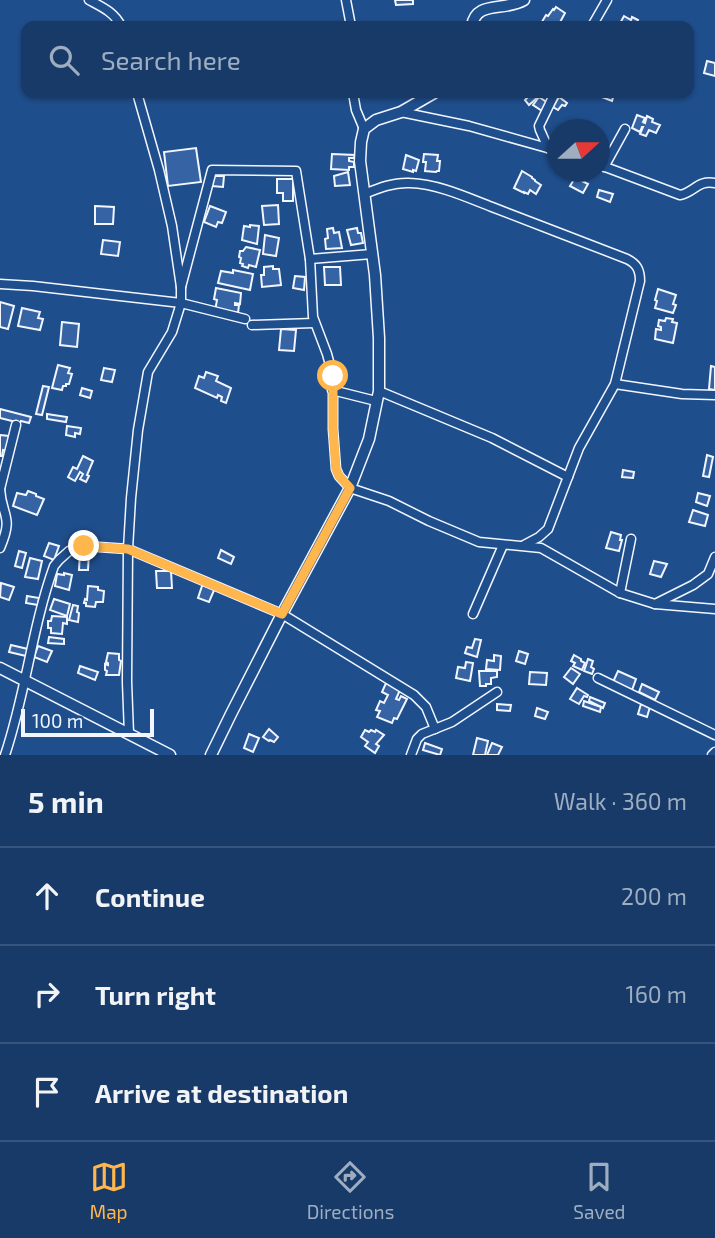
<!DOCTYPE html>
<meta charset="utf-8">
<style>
body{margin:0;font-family:"Exo 2",sans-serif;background:#20416f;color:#f1f3f6}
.compass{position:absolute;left:547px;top:119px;width:63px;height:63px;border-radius:50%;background:#173a69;box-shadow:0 2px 5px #0004;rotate:69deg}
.scale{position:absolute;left:21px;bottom:18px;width:133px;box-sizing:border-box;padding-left:7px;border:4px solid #f2f6ff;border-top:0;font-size:19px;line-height:24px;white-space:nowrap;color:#f2f6ff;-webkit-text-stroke:5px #1f4e8c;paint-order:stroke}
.stop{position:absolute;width:21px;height:21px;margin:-16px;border:5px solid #ffb74d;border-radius:50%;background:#fff}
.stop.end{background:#ffb74d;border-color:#fff;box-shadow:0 2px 7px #0008}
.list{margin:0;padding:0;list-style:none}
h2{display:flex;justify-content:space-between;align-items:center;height:91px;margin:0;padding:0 28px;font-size:30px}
h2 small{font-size:23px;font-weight:400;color:#9eadc0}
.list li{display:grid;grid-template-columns:46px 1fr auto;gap:21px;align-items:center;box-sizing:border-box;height:98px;padding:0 28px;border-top:2px solid #36547d}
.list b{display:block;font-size:26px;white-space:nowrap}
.list em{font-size:23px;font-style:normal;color:#9eadc0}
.icon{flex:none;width:38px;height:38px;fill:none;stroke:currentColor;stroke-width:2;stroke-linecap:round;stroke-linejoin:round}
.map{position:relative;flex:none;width:715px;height:755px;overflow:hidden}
.search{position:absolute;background:#173a69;box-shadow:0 2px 5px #0004;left:21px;right:21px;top:21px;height:77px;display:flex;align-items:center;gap:18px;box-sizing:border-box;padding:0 24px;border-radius:14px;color:#9eadc0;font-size:26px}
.sheet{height:385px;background:#173a69}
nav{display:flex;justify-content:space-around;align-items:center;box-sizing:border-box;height:98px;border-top:2px solid #36547d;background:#173a69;font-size:19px;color:#9eadc0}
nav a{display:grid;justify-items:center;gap:4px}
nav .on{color:#ffb74d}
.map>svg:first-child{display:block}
</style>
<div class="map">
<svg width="715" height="755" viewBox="0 0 715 755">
<rect width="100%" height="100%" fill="#1f4e8c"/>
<!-- building -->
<g fill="#3563a3" stroke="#f2f6ff" stroke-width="2">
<path d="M395 0H413V4L396 5Z"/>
<path d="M556 7 565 13 558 26 540 25 546 15 548 16 553 9 554 10Z"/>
<path d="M624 16 631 20 632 17 638 20 635 26 619 25Z"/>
<path d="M707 61 715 63V76L704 73Z"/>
<path d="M532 93 538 97 529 105 525 100Z"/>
<path d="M601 93 614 94 612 101 599 96Z"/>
<path d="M539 97 548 103 542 111 533 105Z"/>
<path d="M559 97 567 103 565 106 562 105 558 110 553 107Z"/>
<path d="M637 115 645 118 643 122 645 123 647 116 653 119 652 122 660 125 656 133 649 130 646 136 640 134 643 127H642L640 132 632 128Z"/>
<path d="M196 148 201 182 168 186 164 152Z"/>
<path d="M332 154 355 155 354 158H349V161L354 162V167H349V170L331 169Z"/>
<path d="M424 154 438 155 437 161H440L439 171H437L436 172 425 171 426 162H423Z"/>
<path d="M406 155 419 160 416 171 413 170V172L403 169Z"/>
<path d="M522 171 532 177V178L535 180V181L541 185 536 194 530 190 528 194 524 192V193L514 188Z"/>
<path d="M348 172 350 185 335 186 334 176Z"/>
<path d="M578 173 582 176 580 180 588 184 583 193 570 186Z"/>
<path d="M213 176H224L223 187 212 186Z"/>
<path d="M277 179H293V201H283V193H277Z"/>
<path d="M599 190 613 194 610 202 597 197Z"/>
<path d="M278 205 279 224 264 225 262 206Z"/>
<path d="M95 206 114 207 113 224H95Z"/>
<path d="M210 206 226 212 222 223 218 222 216 227 204 222Z"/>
<path d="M250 225 259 226 257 244 242 240 244 226 250 227Z"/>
<path d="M333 228 334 233 339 232 342 248 326 249 325 239 328 238 327 229Z"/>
<path d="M357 228 358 233H361L363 243 351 245 347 230Z"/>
<path d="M265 235 279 238 276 256 263 254Z"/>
<path d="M103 240 120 242 118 256 101 254Z"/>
<path d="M246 247 260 250 256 267 249 265 248 268 242 266 243 264 240 263 241 258 239 257 240 251H243Z"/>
<path d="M273 266V269H279L281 285 262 287 261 275H264V267Z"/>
<path d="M324 267H340L341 285H325Z"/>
<path d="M233 270 253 274 250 290 218 283 221 271 233 273Z"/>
<path d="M295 276 305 277 304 290 293 288Z"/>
<path d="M216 288 241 293 240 304 235 303V305H239L238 313 235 312 234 317 215 311 217 300 214 299Z"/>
<path d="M658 289 676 295 673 304 676 305 673 313 655 308 657 301 655 300Z"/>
<path d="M0 302 14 306 8 329 0 327Z"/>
<path d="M22 308 40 312 38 318 43 319 40 330 18 326Z"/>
<path d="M666 318 673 319 672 322 677 323 673 343 655 339 656 329 661 330V327L658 326 659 320 665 321Z"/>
<path d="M62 322 79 324 77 347 60 345Z"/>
<path d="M281 329 296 330 294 351 279 350Z"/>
<path d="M58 365 70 368 68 373 72 374 69 384H66V386H63L62 390 52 388Z"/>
<path d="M711 366 715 367V390L709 389Z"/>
<path d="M104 368 115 370 112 382 101 380Z"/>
<path d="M206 372 218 376 216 381 231 388 226 403 221 401 222 397 218 395 217 398 195 388 199 376 204 378Z"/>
<path d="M43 386 49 387 42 415 36 414Z"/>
<path d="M82 388 92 391 90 398 80 395Z"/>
<path d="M0 409 31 417 29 423 21 421 20 423 0 418Z"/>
<path d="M47 414 67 417 66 422 47 419Z"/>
<path d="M67 426 81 428 80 434 75 433V437L66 435Z"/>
<path d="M0 435 9 436 7 451 3 450 2 456H0Z"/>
<path d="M707 455 713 457 709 477 703 476Z"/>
<path d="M83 456 93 461 87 475 89 476 86 482 80 479 83 474 80 472 75 481 68 477 73 467 77 469Z"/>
<path d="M623 470 634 472 633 478 622 477Z"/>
<path d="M28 491 36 494V496L44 499 37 515 13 506 17 493 26 495Z"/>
<path d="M698 493 710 496 707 506 696 502Z"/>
<path d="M693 510 708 515 705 526 689 522Z"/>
<path d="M611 532 621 535 620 540H622L619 551 606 548Z"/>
<path d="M49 543 59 546 54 560 44 556Z"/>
<path d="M221 550 234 557 231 564 218 558Z"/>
<path d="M19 551 26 553 22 568 15 566Z"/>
<path d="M80 551 89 552 88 570H79Z"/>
<path d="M30 558 42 561 38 579 25 577Z"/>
<path d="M654 561 667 564 661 577 650 574Z"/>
<path d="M156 571H171L172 588H157Z"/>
<path d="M64 573 72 575 69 590 55 586 57 574 64 575Z"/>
<path d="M1 583 14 587 9 600 0 597Z"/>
<path d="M203 583 215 588 209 602 198 598Z"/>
<path d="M88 586 98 587V590L104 591 103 602H96L95 607 86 606V603H84L85 599 87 600Z"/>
<path d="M27 596 39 598 38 605 26 603Z"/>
<path d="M54 599 70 604 67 616 50 610Z"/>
<path d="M73 605 78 606 77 612 79 613 78 622 69 620Z"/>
<path d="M52 616 67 617V624L63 623 62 634 51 633V628H48V621H51Z"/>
<path d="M49 637 64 639V644L48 643Z"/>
<path d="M475 639 481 640 477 657 465 653 467 647 472 648Z"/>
<path d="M11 645 28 649 26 656 9 652Z"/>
<path d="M38 646 52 651 47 662 34 657Z"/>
<path d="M519 651 528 654 525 664 516 661Z"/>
<path d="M108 653 119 654V660L121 661 119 675H106L107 671 105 670V664L108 665V663L106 662Z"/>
<path d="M494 655 501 656 500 670 486 669 487 660 494 661Z"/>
<path d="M574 655 581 659V661L585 663 582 670 573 666 575 663 571 661Z"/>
<path d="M588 659 593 661 591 667 594 669 592 674 584 671Z"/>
<path d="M466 662 473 663 470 681 456 678 458 667 465 668Z"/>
<path d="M80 666 98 672 95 680 78 673Z"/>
<path d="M571 668 580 674 573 684 564 677Z"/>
<path d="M479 671H497V677L491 678V684H486V686H480Z"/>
<path d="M618 671 636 679 632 690 613 682Z"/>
<path d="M530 672 547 673 546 685 529 684Z"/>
<path d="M386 683 400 690 396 699 399 700 401 696 407 699 397 719 394 718 392 723 377 717 380 711 376 710 380 701 384 703 388 695 382 692Z"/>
<path d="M642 684 659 692 655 700 639 692Z"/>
<path d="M577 688 588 695 587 697 584 696 579 704 570 699Z"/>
<path d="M590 697 605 703 603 708 589 701Z"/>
<path d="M584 701 601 707 600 712 583 706Z"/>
<path d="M497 704 511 705 510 711 497 710Z"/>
<path d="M641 704 650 707 647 717 638 714Z"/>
<path d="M537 708 548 712 545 719 535 716Z"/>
<path d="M269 729 278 737 274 742 270 740 269 741 263 737Z"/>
<path d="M365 730 369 732 371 730 375 732 376 730 384 735 376 744 379 746 375 753 365 746 368 742 361 737Z"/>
<path d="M249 734 259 738 253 752 244 748Z"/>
<path d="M477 738 488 741 485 755H473Z"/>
<path d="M425 743 442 749 440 755 423 750Z"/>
<path d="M492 743 502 747 498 755H487Z"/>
</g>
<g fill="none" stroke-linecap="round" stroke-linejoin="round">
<!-- minor casing -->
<g stroke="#f2f6ff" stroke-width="11">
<g id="minor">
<path d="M89 0C102 7 114 12 121 26"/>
<path d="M346 0 351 26"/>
<path d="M592 26 607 0"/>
<path d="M353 93 356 110 364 129"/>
<path d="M401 112 469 126 558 151"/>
<path d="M548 148 540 130 539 126 555 93"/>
<path d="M600 165 680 195C695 192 697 180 715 183"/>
<path d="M604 167 625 129"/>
<path d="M364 194C379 188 394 182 410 183 438 184 466 197 492 207 537 224 582 242 627 259 637 264 640 270 640 281L615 384 579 448 548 529 539 537 524 545"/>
<path d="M310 259 372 254"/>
<path d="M0 284 33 286 181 303 245 319"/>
<path d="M181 287 212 170 296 171 310 259 313 317 327 354 333 376V429L336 469 339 476 350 488 389 501 429 521 479 542 541 548 620 593 655 604 715 609"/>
<path d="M252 325 314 323"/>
<path d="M615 384 682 394 715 395"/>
<path d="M332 390 376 401"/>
<path d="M379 391 492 438 568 477"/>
<path d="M0 489 16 425"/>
<path d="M0 489C2 518 14 515 0 548"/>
<path d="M620 593 631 539"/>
<path d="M655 604 693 585 708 574 715 557"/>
<path d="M473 614 503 545"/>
<path d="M598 678 715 735"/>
<path d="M129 734 127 682 128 549 131 498 138 430 148 372 172 332 181 303V287L172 226 159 170 137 93"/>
<path d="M5 755C26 693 32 627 54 566L59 560 69 551 84 546 128 549 282 614 414 695 426 707 435 729"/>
<path d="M411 755 417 739 422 734 452 722 497 692"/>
<path d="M712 755 715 752"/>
</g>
</g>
<!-- tertiary casing -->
<g stroke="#f2f6ff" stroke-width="13">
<g id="tertiary">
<path d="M472 26C476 0 503 12 524 0"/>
<path d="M0 668 170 755"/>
<path d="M211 755 231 714 282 614 350 488 369 439 379 391V338L375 275 360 161 361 142 364 129 376 120 401 112 434 93"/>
</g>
</g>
<!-- minor -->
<use href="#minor" stroke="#1f4e8c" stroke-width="8"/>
<!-- tertiary -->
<use href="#tertiary" stroke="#1f4e8c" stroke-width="10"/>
</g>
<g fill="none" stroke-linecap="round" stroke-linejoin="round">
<!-- route -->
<path stroke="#ffb74d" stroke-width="9" d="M84 546 128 549 282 614 350 488 339 476 336 469 333 429V376"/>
</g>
</svg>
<svg class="compass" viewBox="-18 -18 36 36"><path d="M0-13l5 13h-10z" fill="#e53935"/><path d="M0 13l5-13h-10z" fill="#9eadc0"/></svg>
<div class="scale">100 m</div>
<div class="stop" style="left:333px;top:376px"></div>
<div class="stop end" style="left:84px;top:546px"></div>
<div class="search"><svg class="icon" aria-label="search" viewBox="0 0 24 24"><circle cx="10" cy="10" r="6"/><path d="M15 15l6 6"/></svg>Search here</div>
</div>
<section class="sheet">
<h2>5 min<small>Walk · 360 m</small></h2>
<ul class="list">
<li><svg class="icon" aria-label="ahead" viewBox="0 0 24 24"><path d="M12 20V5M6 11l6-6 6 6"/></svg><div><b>Continue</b></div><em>200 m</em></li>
<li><svg class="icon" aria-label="right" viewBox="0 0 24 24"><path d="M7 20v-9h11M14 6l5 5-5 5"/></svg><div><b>Turn right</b></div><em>160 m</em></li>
<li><svg class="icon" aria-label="arrive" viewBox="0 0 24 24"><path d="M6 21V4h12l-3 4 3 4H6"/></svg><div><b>Arrive at destination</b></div></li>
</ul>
</section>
<nav>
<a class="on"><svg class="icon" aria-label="map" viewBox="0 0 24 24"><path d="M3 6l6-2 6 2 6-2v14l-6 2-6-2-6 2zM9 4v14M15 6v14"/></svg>Map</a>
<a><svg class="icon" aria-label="directions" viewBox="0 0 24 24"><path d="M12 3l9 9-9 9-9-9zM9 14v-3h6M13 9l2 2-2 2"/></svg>Directions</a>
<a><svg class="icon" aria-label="saved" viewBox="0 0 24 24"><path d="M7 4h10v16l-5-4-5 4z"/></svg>Saved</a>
</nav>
